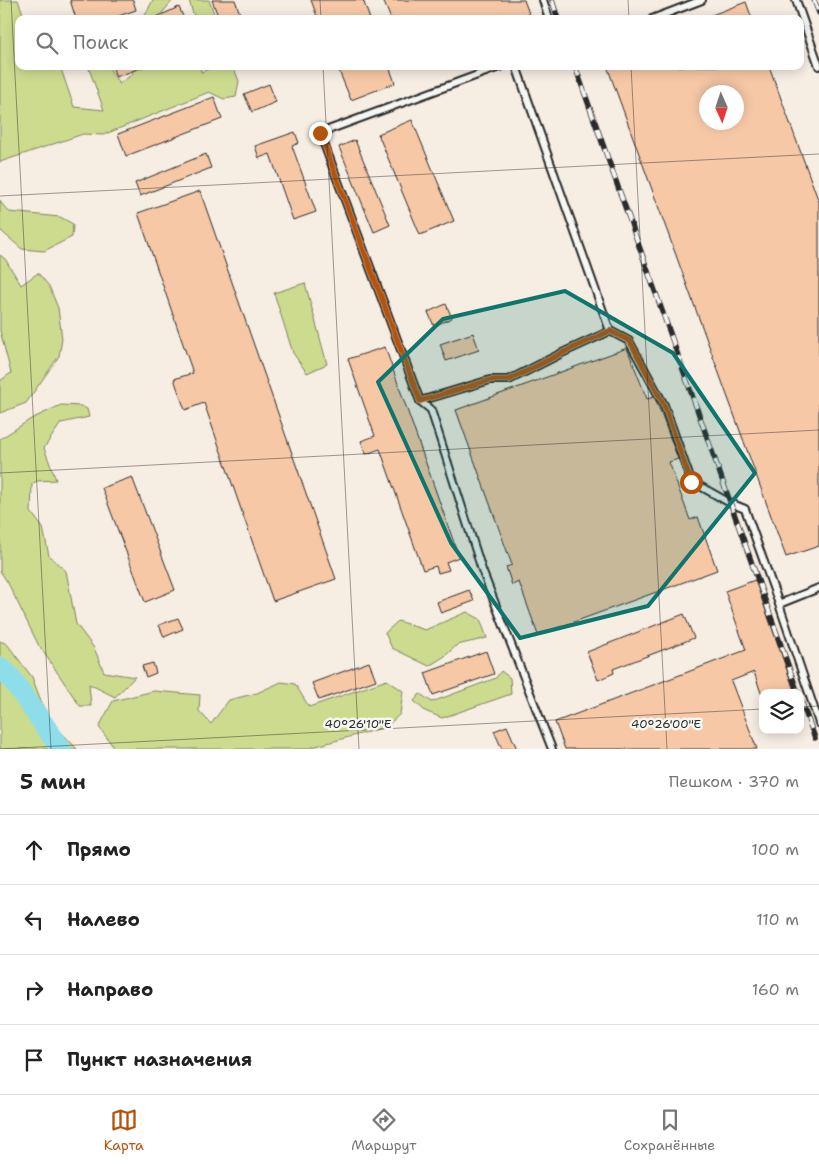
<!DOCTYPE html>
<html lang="ru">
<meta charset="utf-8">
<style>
body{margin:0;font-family:"Shantell Sans",sans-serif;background:#f6f6f6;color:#222}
.controls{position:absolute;right:15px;bottom:15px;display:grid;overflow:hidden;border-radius:10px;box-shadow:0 2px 12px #0003}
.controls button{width:45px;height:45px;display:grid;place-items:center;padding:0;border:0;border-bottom:1px solid #e0e0e0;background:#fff;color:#222;font:25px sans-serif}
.compass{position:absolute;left:699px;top:85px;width:45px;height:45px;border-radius:50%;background:#fff;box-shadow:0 2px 12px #0003;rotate:177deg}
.stop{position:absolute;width:15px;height:15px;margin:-11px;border:4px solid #b45309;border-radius:50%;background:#fff}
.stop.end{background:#b45309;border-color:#fff;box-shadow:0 1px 5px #0008}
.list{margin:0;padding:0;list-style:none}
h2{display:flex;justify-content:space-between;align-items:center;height:65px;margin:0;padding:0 20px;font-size:21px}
h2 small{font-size:16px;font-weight:400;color:#767676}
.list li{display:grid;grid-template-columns:32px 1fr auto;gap:15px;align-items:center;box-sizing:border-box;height:70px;padding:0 20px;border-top:1px solid #e0e0e0}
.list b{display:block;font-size:19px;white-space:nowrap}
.list em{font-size:16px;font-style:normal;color:#767676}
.icon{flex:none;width:28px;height:28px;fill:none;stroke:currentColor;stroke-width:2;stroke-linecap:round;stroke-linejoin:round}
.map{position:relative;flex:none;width:819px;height:749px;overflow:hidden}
.search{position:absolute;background:#fff;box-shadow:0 2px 12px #0003;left:15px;right:15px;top:15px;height:55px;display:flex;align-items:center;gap:12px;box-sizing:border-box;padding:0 18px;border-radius:10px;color:#767676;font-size:19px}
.sheet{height:345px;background:#fff}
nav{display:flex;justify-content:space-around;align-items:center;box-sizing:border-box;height:70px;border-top:1px solid #e0e0e0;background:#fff;font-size:14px;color:#767676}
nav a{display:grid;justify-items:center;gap:2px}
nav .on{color:#b45309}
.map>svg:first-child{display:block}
</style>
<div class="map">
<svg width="819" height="749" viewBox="0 0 819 749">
<rect width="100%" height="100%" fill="#f6ede3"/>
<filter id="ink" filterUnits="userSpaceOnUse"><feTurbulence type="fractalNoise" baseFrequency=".02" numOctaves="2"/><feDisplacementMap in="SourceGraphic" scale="10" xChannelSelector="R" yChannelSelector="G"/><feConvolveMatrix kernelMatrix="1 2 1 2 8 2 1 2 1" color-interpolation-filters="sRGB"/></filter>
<g filter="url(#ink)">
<!-- green -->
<g fill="#cddb8f" stroke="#7c835d">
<path d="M0 0H18L25 19H19V66H60L74 107 104 110 88 66H108L119 84 133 74 130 66H200L201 72 216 66H233L239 81 236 97 224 99 209 92 103 135 83 134 0 162Z"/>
<path d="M153 0H173L162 13 164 19H143Z"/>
<path d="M189 0H209L216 19H199L193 14Z"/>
<path d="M0 200 1 203 9 212 60 217 73 224 72 237 44 251 22 249 0 230Z"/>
<path d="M0 255 5 259 21 285 38 273 49 286 58 308 62 339 59 356 26 403 0 413V381L11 373 0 331Z"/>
<path d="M305 283 327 364 307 373 293 353 274 293Z"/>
<path d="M61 405 81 406 87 409 89 417 61 423 44 448 56 480 37 481 32 484 31 512 43 528 49 556 66 571 76 624 94 648 104 672 135 677 115 697 89 684 91 706H80L38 644 8 583 0 571V439L31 419Z"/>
<path d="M467 612 480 619 487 638 457 645 445 656 429 666 392 648 385 633 398 621 425 630Z"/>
<path d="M0 641 7 644 32 677 47 717 77 749H0Z"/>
<path d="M501 671 510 678 511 694 442 718 425 711 414 701 420 694 432 702 496 678Z"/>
<path d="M387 680 403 691 400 714 386 727 305 749H115L99 727 113 701 154 691 200 695 199 711 211 724 229 700 257 693 281 682 295 684 309 707Z"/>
</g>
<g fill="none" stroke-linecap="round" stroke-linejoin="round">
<!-- river -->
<path stroke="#8eddeb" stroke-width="21" d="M0 667 9 675 61 749"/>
</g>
<!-- building -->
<g fill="#f7c8a6" stroke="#2b2b2b" fill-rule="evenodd">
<path d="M70 0H133L136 10 110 19H76Z"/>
<path d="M212 0H235L242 19H219Z"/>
<path d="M311 0H363L370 19H318Z"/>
<path d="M383 0H524L531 19H391Z"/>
<path d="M746 2 752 19H704V18Z"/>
<path d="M179 7 184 19H152Z"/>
<path d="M112 66H143V67L116 77Z"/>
<path d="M337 66H389L395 83 351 100Z"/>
<path d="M607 66H769L819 202V546L786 557ZM706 92H736V122H706Z"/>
<path d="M269 84 276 102 252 112 244 94Z"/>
<path d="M214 97 222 119 126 156 118 134Z"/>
<path d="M412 120 454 221 420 235 378 134Z"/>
<path d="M295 132 299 143 292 146 316 212 293 220 270 154 259 158 255 146Z"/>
<path d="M355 140 390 225 374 232 339 147Z"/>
<path d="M206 154 211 168 140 196 135 183Z"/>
<path d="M200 191 336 579 273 601 204 403 185 410 174 379 193 373 138 213Z"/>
<path d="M446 304 452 318 434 326 428 312Z"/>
<path d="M473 333 479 350 446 361 440 344Z"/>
<path d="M385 347 459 557 446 562 449 570 438 573 436 566 423 570 380 449 366 454 361 441 375 436 348 359Z"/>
<path d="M627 348 647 399 654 397 657 403 678 459 669 462 690 520 698 517 717 570 538 635 519 582 512 585 506 567 512 565 456 410Z"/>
<path d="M132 477 175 590 145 602 102 488Z"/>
<path d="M755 580 795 693H761L754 672 731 681 757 749H565L555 722 746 650 725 591Z"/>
<path d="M469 590 474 601 441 613 437 602Z"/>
<path d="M684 614 694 638 613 669 614 673 598 680 587 652Z"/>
<path d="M178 618 183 629 164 637 159 625Z"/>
<path d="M486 651 494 674 433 695 425 673Z"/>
<path d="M369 662 376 680 319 700 312 683Z"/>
<path d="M153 663 156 673 146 677 142 666Z"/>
<path d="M507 726 517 749H502L494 731Z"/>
</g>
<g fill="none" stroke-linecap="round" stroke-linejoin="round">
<!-- service casing -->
<g stroke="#2b2b2b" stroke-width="10">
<g id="service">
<path d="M543 0 549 19"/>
<path d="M796 0 819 66"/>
<path d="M652 19 702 0"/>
<path d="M502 66 320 133 420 401 490 380H509L562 353 610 331"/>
<path d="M516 66 610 331 629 341 664 405 691 481 730 503 745 509 779 604 819 588"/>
<path d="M420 401 431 410 482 570 552 749"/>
<path d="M779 604 819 723"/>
</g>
</g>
<!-- service -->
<use href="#service" stroke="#f6f6f2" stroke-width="6"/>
<!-- rail casing -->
<g stroke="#2b2b2b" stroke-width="5.5">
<g id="rail">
<path d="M552 0 558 19"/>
<path d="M814 0 819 13"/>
<path d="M575 66 798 693"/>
<path d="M800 698 815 738"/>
</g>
</g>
<!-- rail -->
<use href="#rail" stroke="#f6f6f2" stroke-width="4" stroke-dasharray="11" stroke-linecap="butt"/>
</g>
</g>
<g fill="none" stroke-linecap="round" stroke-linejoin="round" filter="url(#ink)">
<!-- route -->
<path stroke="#b45309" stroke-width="6" d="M320 133 420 401 490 380H509L562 353 610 331 630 341 664 405 691 482"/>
</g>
<!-- marked area -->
<path fill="#0f766e" fill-opacity="0.2" stroke="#0f766e" stroke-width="4" stroke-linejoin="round" d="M565 291 673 353 755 473 648 606 520 638 451 543 378 382 443 319Z"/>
<!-- ticks -->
<path fill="none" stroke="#2b2b2b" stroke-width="1" stroke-opacity="0.45" d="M11 0 51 749M320 0 321 19M628 0 629 19M323 66 359 749M631 66 667 749M0 196 819 154M0 473 819 430M800 707 819 706M0 749 763 709"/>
<g font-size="12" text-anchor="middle" fill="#2b2b2b" stroke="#f6f6f2" stroke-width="5" stroke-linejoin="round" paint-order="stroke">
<text x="358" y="728">40°26'10"E</text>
<text x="666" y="728">40°26'00"E</text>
</g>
</svg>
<div class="controls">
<button><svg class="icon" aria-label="layers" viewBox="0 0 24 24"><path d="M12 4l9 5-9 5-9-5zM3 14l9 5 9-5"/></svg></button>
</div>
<svg class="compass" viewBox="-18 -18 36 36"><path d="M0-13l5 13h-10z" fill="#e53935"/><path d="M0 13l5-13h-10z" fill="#767676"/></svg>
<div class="stop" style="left:691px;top:482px"></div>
<div class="stop end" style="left:320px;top:133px"></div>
<div class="search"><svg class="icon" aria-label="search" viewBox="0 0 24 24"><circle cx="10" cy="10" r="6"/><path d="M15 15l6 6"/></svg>Поиск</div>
</div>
<section class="sheet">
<h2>5 мин<small>Пешком · 370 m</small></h2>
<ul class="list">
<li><svg class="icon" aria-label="ahead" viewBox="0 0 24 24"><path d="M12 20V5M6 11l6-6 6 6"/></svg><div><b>Прямо</b></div><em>100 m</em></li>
<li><svg class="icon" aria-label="left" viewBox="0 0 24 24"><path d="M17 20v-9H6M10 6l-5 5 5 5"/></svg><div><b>Налево</b></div><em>110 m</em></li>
<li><svg class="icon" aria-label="right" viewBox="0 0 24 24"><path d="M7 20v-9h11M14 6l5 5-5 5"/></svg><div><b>Направо</b></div><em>160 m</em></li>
<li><svg class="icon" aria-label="arrive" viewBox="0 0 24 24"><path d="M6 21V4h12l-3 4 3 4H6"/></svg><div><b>Пункт назначения</b></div></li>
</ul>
</section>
<nav>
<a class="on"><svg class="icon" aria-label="map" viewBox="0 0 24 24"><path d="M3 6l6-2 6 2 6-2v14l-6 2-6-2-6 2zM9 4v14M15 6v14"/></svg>Карта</a>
<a><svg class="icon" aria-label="directions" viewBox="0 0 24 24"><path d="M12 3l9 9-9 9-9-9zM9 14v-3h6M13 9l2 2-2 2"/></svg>Маршрут</a>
<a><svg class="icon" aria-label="saved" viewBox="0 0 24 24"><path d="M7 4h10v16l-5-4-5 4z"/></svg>Сохранённые</a>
</nav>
